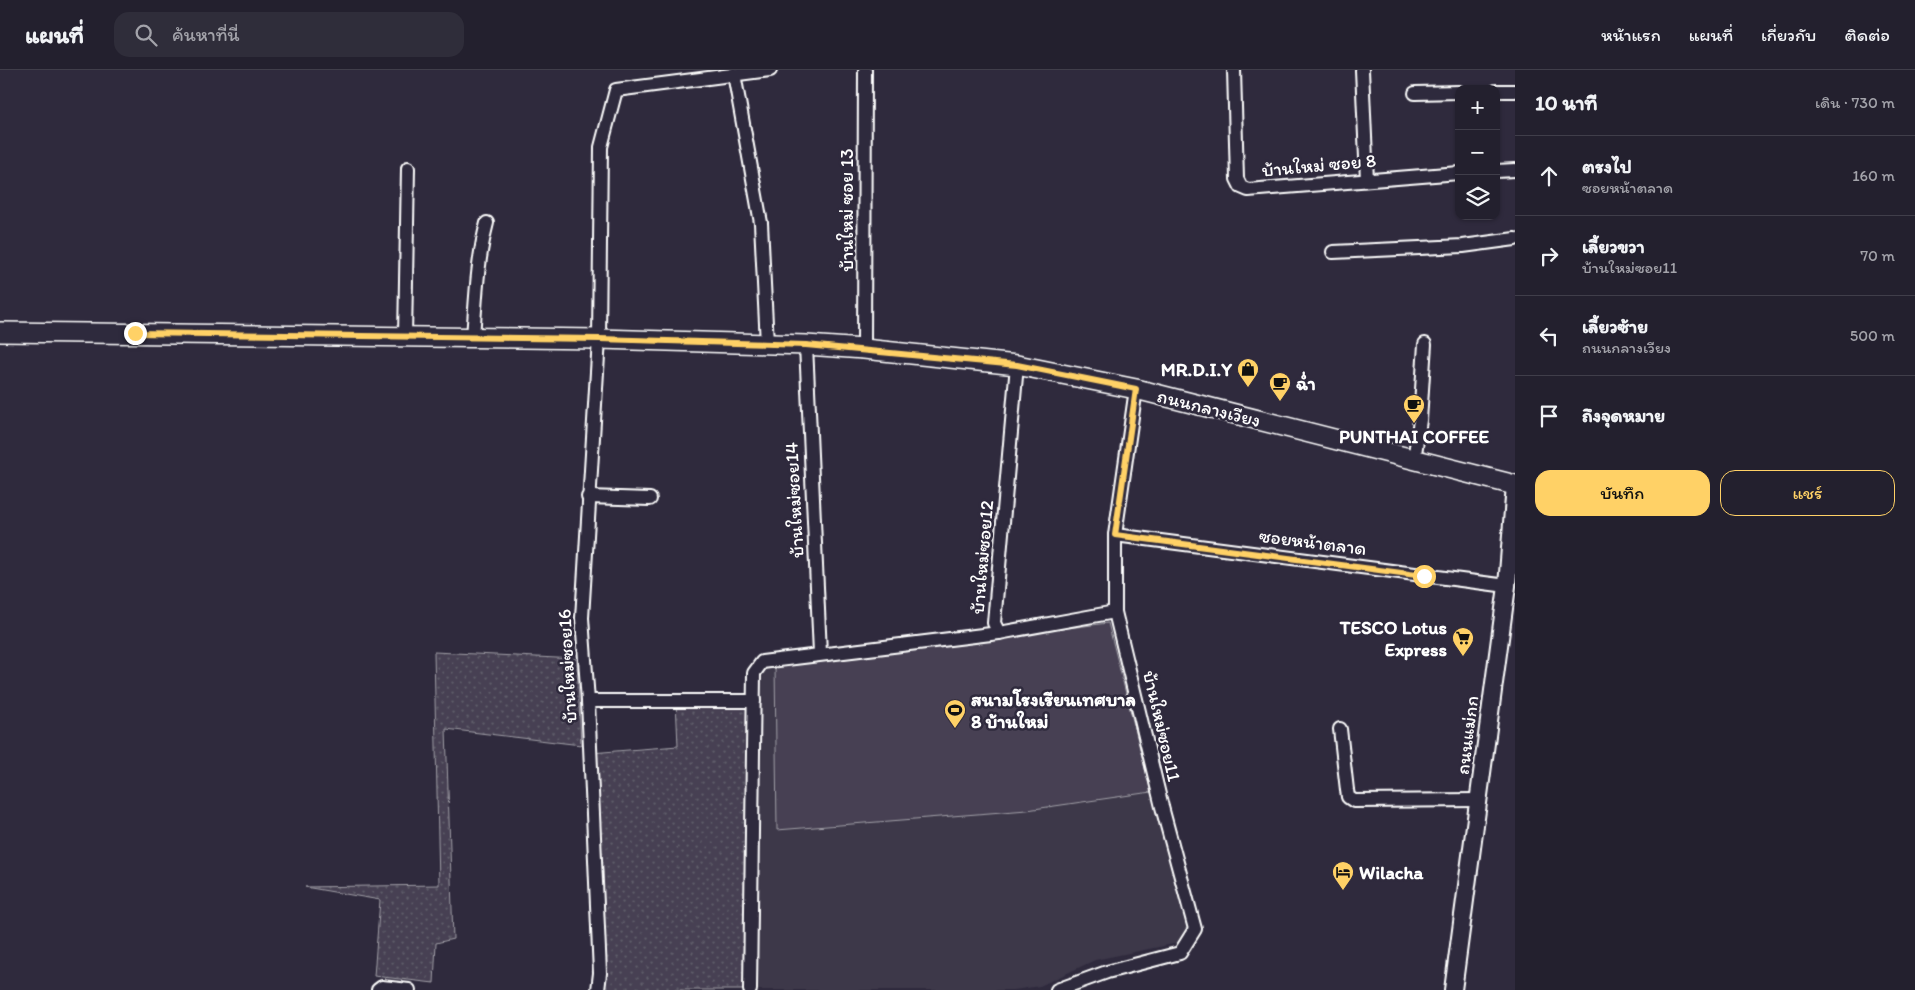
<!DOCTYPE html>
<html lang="th">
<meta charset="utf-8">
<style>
body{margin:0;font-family:Itim,"Playpen Sans Thai",sans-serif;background:#2f2d3a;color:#f1f3f6}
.controls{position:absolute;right:15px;top:15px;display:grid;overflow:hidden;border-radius:10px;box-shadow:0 1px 4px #0004}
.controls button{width:45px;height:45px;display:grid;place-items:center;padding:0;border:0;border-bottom:1px solid #403e4a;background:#23202e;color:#f1f3f6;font:25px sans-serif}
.stop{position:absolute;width:15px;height:15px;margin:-11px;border:4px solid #ffd166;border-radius:50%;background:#fff}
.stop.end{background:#ffd166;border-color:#fff;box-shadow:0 1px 5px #0008}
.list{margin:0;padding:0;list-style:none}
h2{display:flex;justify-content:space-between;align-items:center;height:65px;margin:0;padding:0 20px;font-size:21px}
h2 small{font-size:16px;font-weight:400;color:#a3a3aa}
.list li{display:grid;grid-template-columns:32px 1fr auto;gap:15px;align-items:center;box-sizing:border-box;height:80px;padding:0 20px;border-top:1px solid #403e4a}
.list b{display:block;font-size:19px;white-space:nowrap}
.list p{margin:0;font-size:16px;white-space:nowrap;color:#a3a3aa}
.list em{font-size:16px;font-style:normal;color:#a3a3aa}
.actions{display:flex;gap:10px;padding:15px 20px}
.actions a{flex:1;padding:11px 0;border:1px solid #ffd166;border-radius:15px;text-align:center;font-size:18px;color:#ffd166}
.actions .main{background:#ffd166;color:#111}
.icon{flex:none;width:28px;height:28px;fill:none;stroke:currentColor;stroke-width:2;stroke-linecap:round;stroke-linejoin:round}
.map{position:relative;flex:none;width:1515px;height:920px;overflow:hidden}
header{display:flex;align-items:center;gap:30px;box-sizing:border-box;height:70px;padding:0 25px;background:#23202e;border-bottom:1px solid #403e4a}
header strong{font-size:24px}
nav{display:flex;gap:28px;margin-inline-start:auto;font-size:18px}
.search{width:350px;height:45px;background:#2f2d3a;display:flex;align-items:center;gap:12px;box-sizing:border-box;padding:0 18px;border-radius:15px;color:#a3a3aa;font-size:19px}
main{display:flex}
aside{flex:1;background:#23202e}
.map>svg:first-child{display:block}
</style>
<header>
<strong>แผนที่</strong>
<div class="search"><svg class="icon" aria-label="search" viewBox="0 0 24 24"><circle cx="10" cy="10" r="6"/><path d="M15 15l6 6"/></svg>ค้นหาที่นี่</div>
<nav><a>หน้าแรก</a><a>แผนที่</a><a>เกี่ยวกับ</a><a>ติดต่อ</a></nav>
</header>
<main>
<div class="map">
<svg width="1515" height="920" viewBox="0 0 1515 920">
<defs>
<pattern id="grass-dots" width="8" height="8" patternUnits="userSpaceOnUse" patternTransform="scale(1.25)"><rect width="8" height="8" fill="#464152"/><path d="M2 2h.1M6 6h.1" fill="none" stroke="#625e6c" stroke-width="1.8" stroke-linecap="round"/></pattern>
</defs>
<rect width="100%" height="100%" fill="#2f2a3d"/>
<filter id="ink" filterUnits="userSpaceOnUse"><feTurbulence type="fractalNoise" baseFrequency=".02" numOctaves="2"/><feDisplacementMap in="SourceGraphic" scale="10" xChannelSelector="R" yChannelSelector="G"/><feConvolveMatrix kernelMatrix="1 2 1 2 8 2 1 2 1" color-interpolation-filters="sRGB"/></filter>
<g filter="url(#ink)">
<!-- built -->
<path fill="#3c3749" d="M1115 542 1195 859 1178 873 1095 890 1040 916 1014 920H757L762 592Z"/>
<!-- grass -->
<g fill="url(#grass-dots)" stroke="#a2a0a8">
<path d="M434 582 577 589 581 675 446 659 453 869 436 873 434 913 374 906 380 830 305 817 439 815Z"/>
<path d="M676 631H754L750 920H598L591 683 678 676Z"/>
</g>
<!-- pitch -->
<path fill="#464152" stroke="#a2a0a8" d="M1108 553 1151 722 1027 740 777 760 775 595Z"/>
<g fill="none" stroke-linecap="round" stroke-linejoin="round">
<!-- minor casing -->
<g stroke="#fff" stroke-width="16">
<g id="minor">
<path d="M1234 0 1237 109 1241 117 1248 120 1459 103"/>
<path d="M1362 0 1367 110"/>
<path d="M734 4 761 153 767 274"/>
<path d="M1496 21H1515"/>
<path d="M1415 23 1459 22"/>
<path d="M1496 101 1515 100"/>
<path d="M1333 182 1463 176 1515 169"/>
<path d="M405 267 408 98"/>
<path d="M473 267C476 229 477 191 487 153"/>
<path d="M806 275 820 583"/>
<path d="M864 279 865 0"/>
<path d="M1017 295 994 553 999 563 1115 542"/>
<path d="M1414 390 1420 350 1425 274"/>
<path d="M588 427 650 429"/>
<path d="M1115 465 1507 516"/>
<path d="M588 631H754"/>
<path d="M1340 659 1347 720 1348 727 1354 731 1479 730"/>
<path d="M378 920 382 917 409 920"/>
<path d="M598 920 600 903 588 631 582 548 599 269 601 77 616 20 770 0"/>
<path d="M750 920 754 603 762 592 999 563"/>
<path d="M1057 920 1107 902 1180 883 1195 859 1162 737 1115 542V465L1136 319"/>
</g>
</g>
<!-- tertiary casing -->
<g stroke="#fff" stroke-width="20">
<path id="tertiary" d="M1453 920 1507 516 1515 415"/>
</g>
<!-- secondary casing -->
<g stroke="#fff" stroke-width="22">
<path id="secondary" d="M0 262 599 269 806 275 864 279 1017 295 1136 319 1515 415"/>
</g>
<!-- minor -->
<use href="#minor" stroke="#2f2a3d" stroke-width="12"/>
<!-- tertiary -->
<use href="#tertiary" stroke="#2f2a3d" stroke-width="16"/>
<!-- secondary -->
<use href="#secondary" stroke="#2f2a3d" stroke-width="19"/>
</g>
</g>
<g fill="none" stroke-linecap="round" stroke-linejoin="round" filter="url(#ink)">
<!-- route -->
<path stroke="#ffd166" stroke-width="6" d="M135 263 599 269 806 275 1017 295 1136 319 1115 465 1424 506"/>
</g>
<!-- icons -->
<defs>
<g id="shop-pin" transform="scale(1.125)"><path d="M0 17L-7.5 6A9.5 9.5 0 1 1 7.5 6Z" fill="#ffd166" stroke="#2f2a3d"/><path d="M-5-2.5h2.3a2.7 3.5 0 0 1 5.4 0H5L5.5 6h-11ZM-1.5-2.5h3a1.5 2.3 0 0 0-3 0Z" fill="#111"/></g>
<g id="cafe-pin" transform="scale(1.125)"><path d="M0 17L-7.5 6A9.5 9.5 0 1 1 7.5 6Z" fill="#ffd166" stroke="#2f2a3d"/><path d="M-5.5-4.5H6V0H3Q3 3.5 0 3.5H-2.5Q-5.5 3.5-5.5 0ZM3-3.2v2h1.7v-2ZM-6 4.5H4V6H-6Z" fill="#111"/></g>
<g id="supermarket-pin" transform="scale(1.125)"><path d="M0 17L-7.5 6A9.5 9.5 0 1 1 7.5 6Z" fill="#ffd166" stroke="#2f2a3d"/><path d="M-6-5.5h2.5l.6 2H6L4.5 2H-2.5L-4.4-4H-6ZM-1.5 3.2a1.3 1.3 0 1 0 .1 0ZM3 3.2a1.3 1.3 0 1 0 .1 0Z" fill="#111"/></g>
<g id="stadium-pin" transform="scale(1.125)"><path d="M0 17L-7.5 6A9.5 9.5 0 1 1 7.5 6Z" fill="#ffd166" stroke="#2f2a3d"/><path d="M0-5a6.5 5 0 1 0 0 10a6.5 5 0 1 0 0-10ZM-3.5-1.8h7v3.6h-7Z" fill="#111"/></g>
<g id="hotel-pin" transform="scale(1.125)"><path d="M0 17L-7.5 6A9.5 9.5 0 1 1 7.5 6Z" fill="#ffd166" stroke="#2f2a3d"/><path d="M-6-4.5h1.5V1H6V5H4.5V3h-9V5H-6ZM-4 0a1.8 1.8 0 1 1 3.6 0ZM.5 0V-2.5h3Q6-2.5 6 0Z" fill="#111"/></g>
</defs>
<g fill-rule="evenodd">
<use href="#shop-pin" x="1248" y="299"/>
<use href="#cafe-pin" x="1280" y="313"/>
<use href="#cafe-pin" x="1414" y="335"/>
<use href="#supermarket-pin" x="1463" y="568"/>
<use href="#stadium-pin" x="955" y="640"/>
<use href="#hotel-pin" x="1343" y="802"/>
</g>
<g text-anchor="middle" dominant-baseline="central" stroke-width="5" stroke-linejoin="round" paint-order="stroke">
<!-- street labels -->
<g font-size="19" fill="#fff" stroke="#2f2a3d">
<text transform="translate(1319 95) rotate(-5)">บ้านใหม่ ซอย 8</text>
<text transform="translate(846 140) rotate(-90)">บ้านใหม่ ซอย 13</text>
<text transform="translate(1209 338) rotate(14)">ถนนกลางเวียง</text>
<text transform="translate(794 430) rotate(-93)">บ้านใหม่ซอย14</text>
<text transform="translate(1313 472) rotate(7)">ซอยหน้าตลาด</text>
<text transform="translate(982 487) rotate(-85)">บ้านใหม่ซอย12</text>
<text transform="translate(567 596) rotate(-93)">บ้านใหม่ซอย16</text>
<text transform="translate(1162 656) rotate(77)">บ้านใหม่ซอย11</text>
<text transform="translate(1467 665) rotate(-83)">ถนนแม่กก</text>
</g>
<!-- poi labels -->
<g font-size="19" font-weight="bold" fill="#fff" stroke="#2f2a3d" text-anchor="start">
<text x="1232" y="299" text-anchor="end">MR.D.I.Y</text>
<text x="1296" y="313">ฉ่ำ</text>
<text x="1414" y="366" text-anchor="middle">PUNTHAI COFFEE</text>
<text x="1447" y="557" text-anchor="end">TESCO Lotus<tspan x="1447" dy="22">Express</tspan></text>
<text x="971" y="629">สนามโรงเรียนเทศบาล<tspan x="971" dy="22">8 บ้านใหม่</tspan></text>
<text x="1359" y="802">Wilacha</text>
</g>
</g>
</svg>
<div class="controls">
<button>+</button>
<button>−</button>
<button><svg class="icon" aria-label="layers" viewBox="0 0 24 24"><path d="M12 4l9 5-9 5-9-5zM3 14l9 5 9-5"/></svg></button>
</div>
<div class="stop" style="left:1424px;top:506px"></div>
<div class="stop end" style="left:135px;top:263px"></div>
</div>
<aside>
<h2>10 นาที<small>เดิน · 730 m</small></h2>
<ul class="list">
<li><svg class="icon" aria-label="ahead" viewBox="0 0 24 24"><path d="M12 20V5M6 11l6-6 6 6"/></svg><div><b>ตรงไป</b><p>ซอยหน้าตลาด</p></div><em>160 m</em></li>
<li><svg class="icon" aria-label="right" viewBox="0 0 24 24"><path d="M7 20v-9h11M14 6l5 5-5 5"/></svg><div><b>เลี้ยวขวา</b><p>บ้านใหม่ซอย11</p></div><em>70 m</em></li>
<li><svg class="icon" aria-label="left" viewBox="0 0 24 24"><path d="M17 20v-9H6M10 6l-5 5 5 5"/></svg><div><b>เลี้ยวซ้าย</b><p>ถนนกลางเวียง</p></div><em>500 m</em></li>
<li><svg class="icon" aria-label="arrive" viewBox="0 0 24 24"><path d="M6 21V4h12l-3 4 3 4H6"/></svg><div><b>ถึงจุดหมาย</b></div></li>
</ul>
<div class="actions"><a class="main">บันทึก</a><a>แชร์</a></div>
</aside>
</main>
